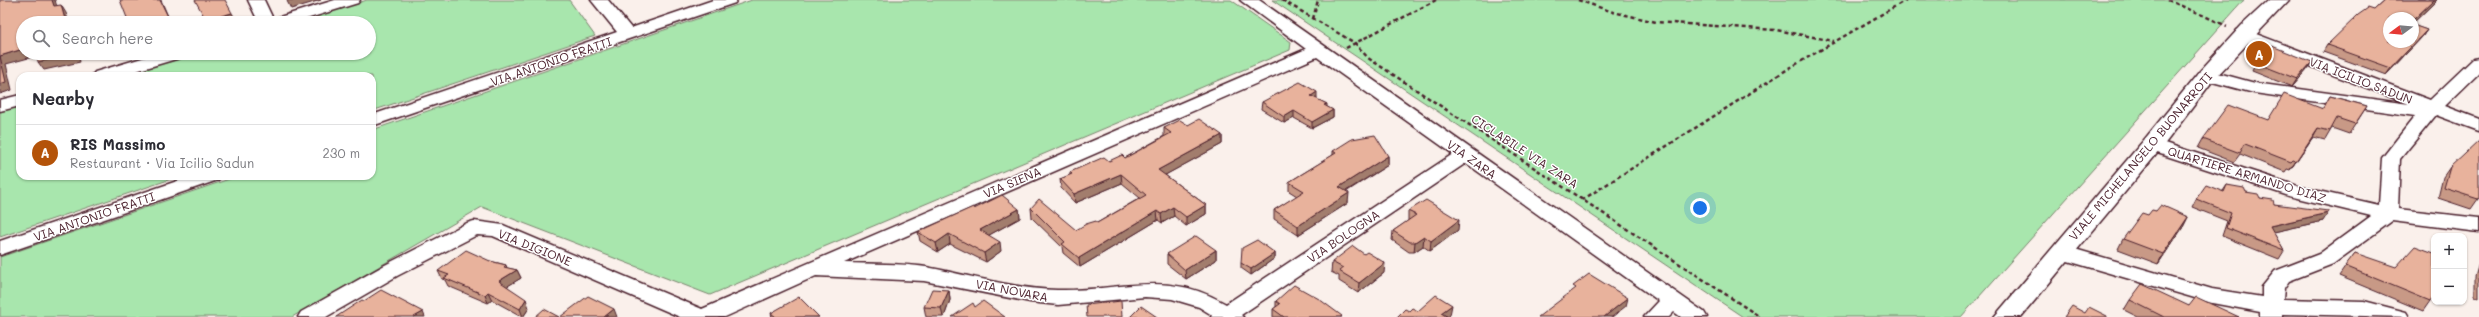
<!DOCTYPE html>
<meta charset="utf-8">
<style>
body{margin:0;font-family:Mali,sans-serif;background:#f7f7f7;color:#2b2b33}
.controls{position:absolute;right:12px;bottom:12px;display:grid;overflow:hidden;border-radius:8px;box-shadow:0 1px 3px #0004}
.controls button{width:36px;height:36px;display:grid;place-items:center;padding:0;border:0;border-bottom:1px solid #e1e1e2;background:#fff;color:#2b2b33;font:20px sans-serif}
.compass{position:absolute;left:2383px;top:12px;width:36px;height:36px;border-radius:50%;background:#fff;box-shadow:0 1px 3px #0004;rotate:254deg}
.you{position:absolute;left:1700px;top:208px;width:14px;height:14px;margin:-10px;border:3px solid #fff;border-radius:50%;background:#1a73e8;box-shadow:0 0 0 6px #1a73e833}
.badge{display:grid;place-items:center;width:26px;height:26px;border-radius:50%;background:#b45309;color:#fff;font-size:13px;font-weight:700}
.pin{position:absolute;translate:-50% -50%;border:2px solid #fff;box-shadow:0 1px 4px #0006}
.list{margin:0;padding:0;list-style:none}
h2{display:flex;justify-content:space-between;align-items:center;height:52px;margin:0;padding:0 16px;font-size:17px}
h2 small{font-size:13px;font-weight:400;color:#7c7c81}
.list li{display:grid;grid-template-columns:26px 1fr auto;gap:12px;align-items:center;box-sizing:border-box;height:56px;padding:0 16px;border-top:1px solid #e1e1e2}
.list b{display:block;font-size:15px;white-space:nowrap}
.list p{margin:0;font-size:13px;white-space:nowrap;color:#7c7c81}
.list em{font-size:13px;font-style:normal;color:#7c7c81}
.icon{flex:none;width:22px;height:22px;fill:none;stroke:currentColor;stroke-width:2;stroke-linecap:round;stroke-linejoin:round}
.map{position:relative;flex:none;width:2479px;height:317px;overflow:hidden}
.search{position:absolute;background:#fff;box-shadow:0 1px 3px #0004;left:16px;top:16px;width:360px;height:44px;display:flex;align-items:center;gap:10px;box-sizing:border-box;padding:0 14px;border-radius:22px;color:#7c7c81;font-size:15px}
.panel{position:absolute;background:#fff;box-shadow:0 1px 3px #0004;left:16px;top:72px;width:360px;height:108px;border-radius:12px}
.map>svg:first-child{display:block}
</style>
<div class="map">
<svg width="2479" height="317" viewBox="0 0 2479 317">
<rect width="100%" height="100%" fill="#faf0eb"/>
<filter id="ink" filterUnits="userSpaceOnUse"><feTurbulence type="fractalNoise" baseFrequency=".025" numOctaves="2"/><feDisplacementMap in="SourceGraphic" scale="8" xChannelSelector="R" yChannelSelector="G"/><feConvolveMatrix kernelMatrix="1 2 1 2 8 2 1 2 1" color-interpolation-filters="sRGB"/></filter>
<g filter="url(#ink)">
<!-- green -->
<g fill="#a8e6ad" stroke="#79826c">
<path d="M367 0H569L595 36 372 111V76H117L192 53H369V23H291Z"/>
<path d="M752 0H1231L1291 42 1290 50 710 295 482 207 292 317H0V257L238 176H372V130Z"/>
<path d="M1272 0H2244L1961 317H1743Z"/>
<path d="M20 105V176H180L0 237V111Z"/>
</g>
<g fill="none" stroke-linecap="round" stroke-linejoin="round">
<!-- minor casing -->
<g stroke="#4a1f2b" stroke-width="3">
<g id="minor">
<path d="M248 0H264L273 19 335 0H360L358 3 293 23H259Z"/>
<path d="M591 0H608L631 28 713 0H737L735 3 372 126V115L617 32Z"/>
<path d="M1240 0H1259L1704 312 1707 317H1681L1674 312 1669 317H1644L1659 301 1466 163 1241 315 1243 317H1211L1212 315 1199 307 1172 299 1145 297 1058 305 1030 302 924 281 816 276 725 317H680L493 236 477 235 397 276 326 317H298L301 312 383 266 467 223 474 221 503 225 702 309 1306 49ZM1317 57 1453 154 1226 304C1166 268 1119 292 1057 290 1014 289 969 275 926 267 900 263 871 264 844 263Z"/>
<path d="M2243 29 2430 100 2473 59 2479 58V73L2445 106 2479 119V131L2436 115 2400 159 2398 209 2479 218V232L2392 221 2333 264 2289 281 2284 288 2283 299 2364 301 2406 312 2409 317 2282 314V317H2260V312L2212 303 2054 257 2051 252 2054 247 2061 245 2212 289 2262 297V287L2275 271 2319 254 2371 216 2289 196 2145 149 2143 145 2145 141 2152 139 2301 187 2379 205 2382 158 2415 116 2254 93 2201 79 2198 75 2201 71 2207 70 2255 83 2409 104 2237 38 2235 34 2237 30Z"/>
<path d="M159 53H186L183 57 119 76H92L95 72Z"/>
<path d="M20 95V106L0 111V100Z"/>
<path d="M192 176H221L218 180 0 255V241Z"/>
</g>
</g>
<!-- tertiary casing -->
<g stroke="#4a1f2b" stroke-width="3">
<path id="tertiary" d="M2269 0H2289L2214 79 2160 150 2021 317H1994L2144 140 2200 71 2242 25Z"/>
</g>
<!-- path -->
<g stroke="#4a1f2b" stroke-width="2.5" stroke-dasharray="4 3" stroke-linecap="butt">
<path d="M1282 0 1355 43 1368 58 1760 317"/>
<path d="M1578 0 1613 12 1656 22 1776 30 1834 41"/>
<path d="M2168 0 2227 26"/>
<path d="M1313 19 1318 0"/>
<path d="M1346 48 1436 0"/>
<path d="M1582 200 1788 69 1906 0"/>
</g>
<!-- minor -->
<use href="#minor" fill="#fff" fill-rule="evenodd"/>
<!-- tertiary -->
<use href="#tertiary" fill="#fff" fill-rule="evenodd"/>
</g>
<!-- wall -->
<g fill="#c89986" stroke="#4a1f2b">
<path d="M2385 0H2437L2413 23V18H2389L2427 30 2422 37 2386 75 2323 52 2327 45 2374 10Z"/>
<path d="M2312 62 2307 70 2292 87 2252 71 2256 63Z"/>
<path d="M2330 96 2367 106 2349 134 2332 128 2325 140 2313 137 2290 170 2287 169 2285 172 2240 154 2234 162 2198 148 2203 139 2268 120 2323 108Z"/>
<path d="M1316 99 1327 104V107L1333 110V117L1312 128 1294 118 1284 123 1261 109 1262 102Z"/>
<path d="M1188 125 1222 135V144L1165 175 1206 205V214L1186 226 1174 216 1162 223 1158 220 1080 267 1063 253 1062 247 1032 218 1031 208 1076 230 1097 223 1140 198 1122 183 1075 203 1061 188 1060 179 1070 175V172L1109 161 1125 158 1164 136V128Z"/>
<path d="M1333 151 1388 156V165L1346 192 1348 203 1298 235 1274 219V210L1297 196 1289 191V182L1333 155Z"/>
<path d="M2450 167 2478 199 2471 209 2438 198 2443 177Z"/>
<path d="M2227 185 2246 192 2274 204 2323 221 2273 232 2284 251 2279 259 2222 236 2227 221 2192 207 2196 199 2223 191Z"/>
<path d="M974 209H1019L1020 218 989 235 1001 251 986 262 950 244 938 252 920 241 918 232Z"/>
<path d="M1408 211 1458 230 1430 251 1423 246 1414 252H1409L1392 240 1393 231 1408 221Z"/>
<path d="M2156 211 2188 217 2183 227 2158 264 2118 249 2123 239 2148 215Z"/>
<path d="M1216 250V260L1186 279 1167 264V254Z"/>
<path d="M1275 253V258L1251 275 1241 268V263Z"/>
<path d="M2355 253 2430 301 2423 311 2339 276Z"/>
<path d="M490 261 506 265 507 268 517 270 521 278 507 286 529 308 523 317 492 300 488 303 448 286 445 280 442 279 438 271Z"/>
<path d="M1332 262 1384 273 1358 293 1339 281V276L1331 272Z"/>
<path d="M2479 263V298L2475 296V277Z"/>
<path d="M949 290 950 300 944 317H926L924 307Z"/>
<path d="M2130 300 2189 306 2239 317H2138L2124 310Z"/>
<path d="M1276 301 1342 317H1273V309L1276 307Z"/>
<path d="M771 313 819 317H772Z"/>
</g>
<!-- shaded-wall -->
<g fill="#a27d6d" stroke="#4a1f2b">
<path d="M52 0H55L59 14 54 6Z"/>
<path d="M160 0H161L171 23Z"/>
<path d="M289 0H321L291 9 287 1Z"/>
<path d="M2434 0H2437L2413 23V20Z"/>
<path d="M61 5 66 13 69 23H66Z"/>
<path d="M232 13 236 20 227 23H207L206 20Z"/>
<path d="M2427 30 2422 37 2386 75 2391 68Z"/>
<path d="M23 49V53H39L40 55 6 64 12 90 0 94V56Z"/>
<path d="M75 53H78L80 62 44 70 38 62Z"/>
<path d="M2312 62 2307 70 2292 87 2297 79Z"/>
<path d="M1317 92V99L1311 96Z"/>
<path d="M1333 110V117L1312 128V122Z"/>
<path d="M1294 111V118L1284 123V117Z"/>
<path d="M2318 128 2313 137 2290 170Z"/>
<path d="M1222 135V144L1158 179V170Z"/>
<path d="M1388 156V165L1338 196 1339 187Z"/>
<path d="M1121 174 1122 183 1075 203 1074 194Z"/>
<path d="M1349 193 1348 203 1298 235V226Z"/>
<path d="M1206 205V214L1186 226V217Z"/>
<path d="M1173 207 1174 216 1162 223 1161 214Z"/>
<path d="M1019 209 1020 218 982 239 980 230Z"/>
<path d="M1157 211 1158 220 1080 267 1079 258Z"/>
<path d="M2328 213 2323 221 2265 234 2270 226Z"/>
<path d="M2188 217 2183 227 2158 264 2163 254Z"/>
<path d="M1459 220 1458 230 1430 251 1431 241Z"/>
<path d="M949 234 950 244 938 252 936 243Z"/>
<path d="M1424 236 1423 246 1414 252 1415 242Z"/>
<path d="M1000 242 1001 251 986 262 984 253Z"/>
<path d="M1216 250V260L1186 279 1185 270Z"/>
<path d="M1275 253V258L1251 275V269Z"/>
<path d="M1385 263 1384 273 1358 293 1359 283Z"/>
<path d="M517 270 521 278 503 289 499 281Z"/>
<path d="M949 290 950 300 944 317H943L941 308Z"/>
<path d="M488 292 492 300 488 303 485 295Z"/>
<path d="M1628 298 1626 306 1612 317H1604Z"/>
<path d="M526 299 529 308 523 317 520 309Z"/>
<path d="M1452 305 1450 315 1448 317 1441 313Z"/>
<path d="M614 309 617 317H604Z"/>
<path d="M423 312 425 317H414Z"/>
</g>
<!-- building -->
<g fill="#e8b29c" stroke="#4a1f2b">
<path d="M0 0H52L54 6 61 5 66 23H23V49L0 56 6 82 0 84Z"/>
<path d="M120 0H160L171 23H129Z"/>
<path d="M195 0H225L232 13 206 20Z"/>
<path d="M2385 0H2434L2413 20V18H2389V42H2413V25L2427 30 2391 68 2327 45 2358 15 2368 8 2374 10Z"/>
<path d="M2272 46 2312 62 2297 79 2256 63Z"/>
<path d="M36 53H75L38 62Z"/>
<path d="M1300 82 1317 92 1311 96 1327 104 1324 105 1333 110 1312 122 1294 111 1284 117 1262 102Z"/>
<path d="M2284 94 2323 109 2330 96 2367 106 2355 124 2337 118 2330 131 2318 128 2296 161 2293 160 2291 162 2245 144 2240 153 2203 139 2228 105 2268 120Z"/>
<path d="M1199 119 1222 135 1158 170 1206 205 1186 217 1173 207 1161 214 1157 211 1079 258 1062 244 1065 242 1031 208 1039 199 1076 230 1086 224 1096 221 1097 223 1146 195 1121 174 1074 194 1060 179 1072 174 1070 172 1104 157 1109 161 1122 155 1125 158 1171 133 1164 128 1180 120 1188 125Z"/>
<path d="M1375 135 1388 156 1339 187 1349 193 1298 226 1274 210 1304 191 1289 182 1336 153 1333 151 1352 139Z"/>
<path d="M2479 140V198L2478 199 2444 188 2450 167Z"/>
<path d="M2206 185 2224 192 2227 185 2244 188 2246 192 2258 194 2260 198 2273 200 2274 204 2328 211V213L2270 226 2284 251 2226 228 2231 213 2196 199Z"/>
<path d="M1002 195 1019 209 980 230 1000 242 984 253 949 234 936 243 918 232 973 207 974 209Z"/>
<path d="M1426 200 1459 220 1431 241 1424 236 1415 242H1410L1393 231 1416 215 1408 211Z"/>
<path d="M2161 205 2188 217 2163 254 2123 239 2142 213 2148 215 2152 210 2156 211Z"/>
<path d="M1196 236 1216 250 1185 270 1167 254Z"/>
<path d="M1257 240 1275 253 1251 269 1241 263 1242 248Z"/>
<path d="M1353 246 1364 254 1367 252 1385 263 1359 283 1339 271 1343 268 1332 262Z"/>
<path d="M2415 246 2434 253V295L2430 301 2345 266 2355 253 2396 267Z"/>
<path d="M466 250 490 261 506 265 504 267 517 270 499 281 526 299 520 309 488 292 485 295 444 278 449 275 438 271Z"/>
<path d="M1589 274 1628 298 1604 317H1538L1576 288 1573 286Z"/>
<path d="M2142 284 2189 306 2196 297 2239 317H2164L2130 300Z"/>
<path d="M1294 285 1319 299 1342 316 1341 317H1284L1273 309 1280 304 1276 301Z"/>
<path d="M932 289 949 290 941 308 924 307Z"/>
<path d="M381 290 423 312 414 317H336L362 300 364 301Z"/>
<path d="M1436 295 1452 305 1441 313 1448 317H1397L1405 309 1409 311 1412 308 1418 311Z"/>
<path d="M588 296 614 309 604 317H560Z"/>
<path d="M799 297 819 317H776L771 313Z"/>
<path d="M983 301 1005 317H952L973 303 975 307Z"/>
<path d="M1121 301 1122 317H1087L1086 305Z"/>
<path d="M1141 306 1157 317H1130Z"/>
<path d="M2072 306 2085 313 2089 307 2107 316V317H2064Z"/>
<path d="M544 309 559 317H535Z"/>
</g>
</g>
<g text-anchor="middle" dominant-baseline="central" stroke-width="3" stroke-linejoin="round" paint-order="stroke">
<!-- street labels -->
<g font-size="12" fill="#4a1f2b" stroke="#fff">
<text transform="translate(551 61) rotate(-19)">VIA ANTONIO FRATTI</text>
<text transform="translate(2361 80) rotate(21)">VIA ICILIO SADUN</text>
<text transform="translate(1525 151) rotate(33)">CICLABILE VIA ZARA</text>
<text transform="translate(2140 156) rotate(-50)">VIALE MICHELANGELO BUONARROTI</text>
<text transform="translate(1472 159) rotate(35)">VIA ZARA</text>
<text transform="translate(2247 174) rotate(17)">QUARTIERE ARMANDO DIAZ</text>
<text transform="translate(1012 182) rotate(-23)">VIA SIENA</text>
<text transform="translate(94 216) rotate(-19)">VIA ANTONIO FRATTI</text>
<text transform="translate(1343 236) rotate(-34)">VIA BOLOGNA</text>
<text transform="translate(535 247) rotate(22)">VIA DIGIONE</text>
<text transform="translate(1012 290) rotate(11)">VIA NOVARA</text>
</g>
</g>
</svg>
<div class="controls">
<button>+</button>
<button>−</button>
</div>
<svg class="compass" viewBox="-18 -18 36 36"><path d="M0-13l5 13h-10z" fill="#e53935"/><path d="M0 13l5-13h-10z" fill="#7c7c81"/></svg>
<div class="you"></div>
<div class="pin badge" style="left:2259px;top:54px">A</div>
<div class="search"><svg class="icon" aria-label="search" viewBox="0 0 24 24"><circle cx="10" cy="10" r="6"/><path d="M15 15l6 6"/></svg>Search here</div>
<section class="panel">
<h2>Nearby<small></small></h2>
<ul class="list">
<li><span class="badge">A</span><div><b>RIS Massimo</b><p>Restaurant · Via Icilio Sadun</p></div><em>230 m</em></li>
</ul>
</section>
</div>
